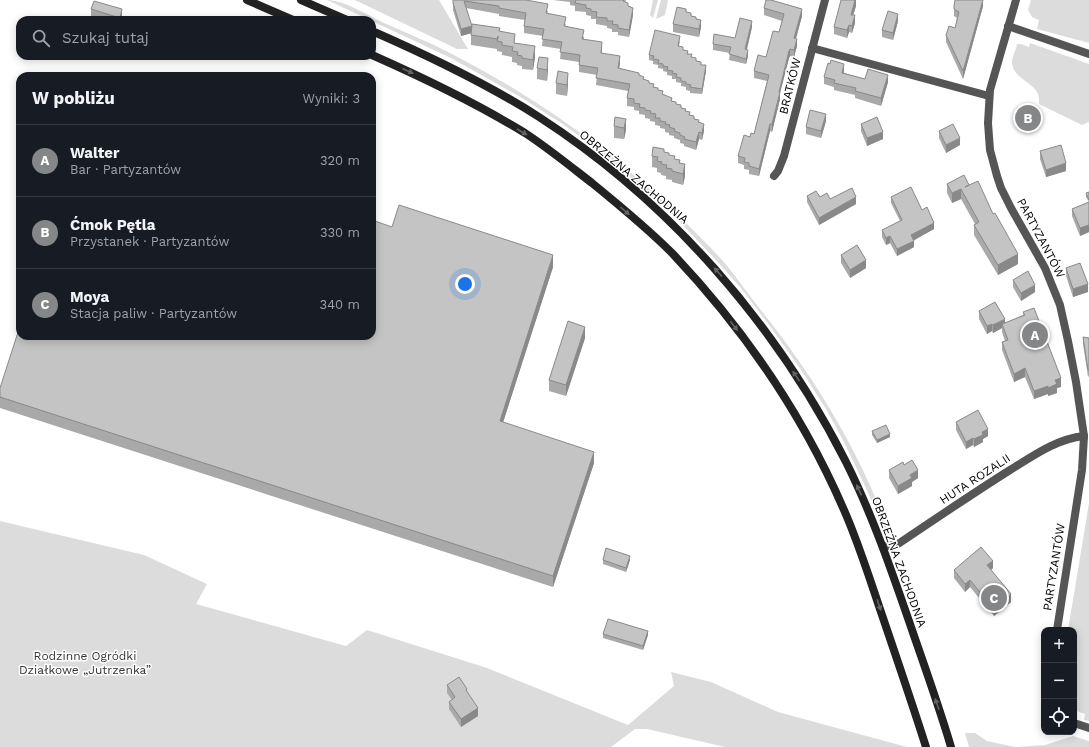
<!DOCTYPE html>
<html lang="pl">
<meta charset="utf-8">
<style>
body{margin:0;font-family:"Work Sans",sans-serif;background:#20242c;color:#f1f3f6}
.controls{position:absolute;right:12px;bottom:12px;display:grid;overflow:hidden;border-radius:8px;box-shadow:0 2px 10px #0003}
.controls button{width:36px;height:36px;display:grid;place-items:center;padding:0;border:0;border-bottom:1px solid #363941;background:#171b24;color:#f1f3f6;font:20px sans-serif}
.you{position:absolute;left:465px;top:284px;width:14px;height:14px;margin:-10px;border:3px solid #fff;border-radius:50%;background:#1a73e8;box-shadow:0 0 0 6px #1a73e833}
.badge{display:grid;place-items:center;width:26px;height:26px;border-radius:50%;background:#858687;color:#fff;font-size:13px;font-weight:700}
.pin{position:absolute;translate:-50% -50%;border:2px solid #fff;box-shadow:0 1px 4px #0006}
.list{margin:0;padding:0;list-style:none}
h2{display:flex;justify-content:space-between;align-items:center;height:52px;margin:0;padding:0 16px;font-size:17px}
h2 small{font-size:13px;font-weight:400;color:#9ea1a6}
.list li{display:grid;grid-template-columns:26px 1fr auto;gap:12px;align-items:center;box-sizing:border-box;height:72px;padding:0 16px;border-top:1px solid #363941}
.list b{display:block;font-size:15px;white-space:nowrap}
.list p{margin:0;font-size:13px;white-space:nowrap;color:#9ea1a6}
.list em{font-size:13px;font-style:normal;color:#9ea1a6}
.icon{flex:none;width:22px;height:22px;fill:none;stroke:currentColor;stroke-width:2;stroke-linecap:round;stroke-linejoin:round}
.map{position:relative;flex:none;width:1089px;height:747px;overflow:hidden}
.search{position:absolute;background:#171b24;box-shadow:0 2px 10px #0003;left:16px;top:16px;width:360px;height:44px;display:flex;align-items:center;gap:10px;box-sizing:border-box;padding:0 14px;border-radius:12px;color:#9ea1a6;font-size:15px}
.panel{position:absolute;background:#171b24;box-shadow:0 2px 10px #0003;left:16px;top:72px;width:360px;height:268px;border-radius:12px}
.map>svg:first-child{display:block}
</style>
<div class="map">
<svg width="1089" height="747" viewBox="0 0 1089 747">
<rect width="100%" height="100%" fill="#fff"/>
<!-- green -->
<g fill="#dcdcdc">
<path d="M327 0C344 0 367 15 382 22 399 30 417 37 434 45 530 92 617 153 692 229 702 239 713 250 723 261 736 276 747 293 760 309 815 378 860 451 890 535L884 530 873 503 843 440 826 409 799 367 772 329 741 288 714 258 673 215 643 188 593 146 561 123 522 98 451 58Z"/>
<path d="M355 0H439L468 49H457Z"/>
<path d="M653 0H658L653 18 650 15Z"/>
<path d="M661 0H668L665 15 656 19Z"/>
<path d="M1031 0H1089V43L1037 29 1039 20 1032 17 1028 10Z"/>
<path d="M1030 43 1089 64V122L1082 125 1039 104C1039 101 1039 97 1038 94 1033 82 1013 78 1012 63 1012 57 1016 50 1017 44H1021L1029 47Z"/>
<path d="M1089 503V721L1084 720 1085 714 1074 710V630H1068Z"/>
<path d="M0 521 144 555 207 584 196 604 346 646 367 630 487 668 628 725 674 686 671 672 711 682 778 712 907 747H725L647 729H635L611 747H0Z"/>
<path d="M965 733H975L987 741 1015 747 1045 745 1073 736 1089 741V747H969Z"/>
</g>
<g fill="none" stroke-linecap="round" stroke-linejoin="round">
<!-- street -->
<g stroke="#555" stroke-width="8">
<path d="M1016 0 990 90 988 123 990 150 997 176 1001 188 1011 208 1045 268 1060 305 1068 341 1076 382 1084 436 1082 470 1057 630"/>
<path d="M1008 26 1089 54"/>
<path d="M812 48 989 96"/>
<path d="M774 176 778 171 784 156 825 0"/>
<path d="M883 547 898 544C935 519 972 494 1010 470 1033 456 1056 439 1084 436"/>
<path d="M1074 723 1089 728"/>
</g>
<!-- secondary -->
<g stroke="#222" stroke-width="8">
<path d="M247 0 293 20"/>
<path d="M301 0 347 20"/>
<path d="M372 31C429 56 486 83 539 117 669 201 776 324 846 462 872 514 891 569 910 624 924 665 939 706 951 747"/>
<path d="M372 55C424 78 476 103 525 133 548 148 570 166 592 183 619 205 647 228 672 253 743 328 803 415 844 510 859 544 870 580 882 615 897 659 912 703 926 747"/>
</g>
</g>
<!-- wall -->
<g fill="#a9a9a9">
<path d="M453 0H526L548 11 547 14 566 24 565 26 584 37V39L602 50V53L620 63 619 68 639 75 699 122 704 131 702 140 699 139 696 150 684 146V144L680 143V140L674 138V136L669 135V133L665 132V129L660 128V126L655 125V122L650 121V119L645 118V115L639 114V111L634 110V107L627 106V98L628 91 596 85 597 75 579 72V62L560 59 561 49 542 46 543 36 524 33V26L525 20 499 16V14L466 8 472 29 500 31 515 43 535 57 533 70 522 69V66L517 65V63L512 62V57L502 55V52L497 51V49L471 45V33L461 36 453 10Z"/>
<path d="M553 0H626L625 2 633 15 629 37 618 35V32H612V29L607 28V26L596 24V19H591V16L586 15V12L575 11V6L570 5V2Z"/>
<path d="M856 0V6L853 15 855 23 852 33 849 32 847 38 834 34V27Z"/>
<path d="M983 0V6L963 79 946 42V35L955 28 957 18 954 16V6Z"/>
<path d="M764 8 802 16 796 39 797 46 794 57 790 56 789 58 780 93V99L772 132 770 131 759 176 749 174V170L744 169V165L738 163V156L750 137 754 134 767 81 754 78V71L766 57 779 32 782 21 764 15Z"/>
<rect x="91" y="9" width="31" height="11"/>
<path d="M686 12 691 16 701 27 699 37 673 32V24Z"/>
<path d="M898 21 893 40 882 37V30Z"/>
<path d="M752 27 747 50 748 56 746 64 729 60 730 53 713 50V44L735 38Z"/>
<path d="M680 41 679 46 701 65 706 71 702 94 690 93V91L686 90V87L681 86V83L676 82V79H672V76L667 75V72L663 71V69L658 68V65L653 64V61L649 60V55Z"/>
<path d="M537 68 548 69 547 81 537 79Z"/>
<path d="M844 71V73L865 79 888 82 881 106 855 98V95L834 90V87L824 84V77Z"/>
<path d="M556 83 568 84 567 96 556 94Z"/>
<path d="M615 117 626 130 624 139 614 138V126Z"/>
<path d="M826 121 821 138 806 134V127Z"/>
<path d="M861 124 883 139 867 146 861 131Z"/>
<path d="M939 131 960 145 946 153 939 138Z"/>
<path d="M1040 151 1066 171 1046 177 1040 159Z"/>
<path d="M664 152 680 163 685 176 683 185 672 182V180L666 179V176L661 175V173L657 172V168L652 167V156Z"/>
<path d="M947 184 969 185 1018 264 998 275 974 235V225L975 224 961 199 952 203 947 193Z"/>
<path d="M1089 192V232L1080 236 1072 216V209L1089 202 1086 197V193Z"/>
<path d="M807 196 820 197 856 204 819 225 807 202Z"/>
<path d="M891 197 922 210 934 229 913 240 914 247 897 256 890 243 886 245 882 237V230L900 221 891 203Z"/>
<path d="M392 227 553 267 503 422 594 463 553 587 0 408V388Z"/>
<path d="M841 255 866 268 850 278 841 263Z"/>
<path d="M1066 268 1088 292 1073 297 1066 276Z"/>
<path d="M1013 280 1035 292 1021 301 1013 287Z"/>
<path d="M979 311 1005 323 1023 315V312L1061 387 1057 388V393L1048 396V394L1034 399 1025 377 1014 382 1002 350V342L1005 341 1002 332V328L993 333 992 331 987 334 979 319Z"/>
<path d="M1083 337 1089 338V376L1088 377 1083 344Z"/>
<path d="M585 338 566 396 549 391V380Z"/>
<path d="M956 422 988 436 983 439V442L974 447 973 445 966 449 956 430Z"/>
<path d="M872 431 890 437 877 443 872 435Z"/>
<path d="M904 465 918 478 912 482V486L898 494 889 478V470Z"/>
<path d="M603 560H630L626 572 603 564Z"/>
<path d="M993 568 991 570 1011 602 994 616 970 587 965 592 954 578V570Z"/>
<path d="M603 634 648 635 643 650 603 638Z"/>
<path d="M447 685 467 693 478 716 461 727 449 709V702L452 700 447 693Z"/>
</g>
<!-- shaded-wall -->
<g fill="#898989">
<path d="M855 0H856V6L851 22V15Z"/>
<path d="M983 0V6L963 79V71Z"/>
<path d="M633 8V15L629 37V30Z"/>
<path d="M122 9V20H120V18Z"/>
<path d="M802 9V16L794 45V38Z"/>
<path d="M898 14V21L893 40V33Z"/>
<path d="M855 15V23L852 33V26Z"/>
<path d="M701 20V27L699 37V29Z"/>
<path d="M752 21V27L745 55V49Z"/>
<path d="M849 25V32L847 38V30Z"/>
<path d="M472 26V33L461 36V29Z"/>
<path d="M797 39V46L794 57V50Z"/>
<path d="M602 42V50L601 60V53Z"/>
<path d="M535 46V57L533 70V60Z"/>
<path d="M790 49V56L789 58 780 93V99L772 132V124L779 92 789 51Z"/>
<path d="M748 50V56L746 64V59Z"/>
<path d="M620 56V63L618 75V68Z"/>
<path d="M548 58V69L547 81V70Z"/>
<path d="M844 64V71L842 80V73Z"/>
<path d="M706 65V71L702 94V89Z"/>
<path d="M568 73V84L567 96V85Z"/>
<path d="M888 75V82L881 106V98Z"/>
<path d="M826 114V121L821 138V131Z"/>
<path d="M626 119V130L624 139V128Z"/>
<path d="M704 124V131L702 140V133Z"/>
<path d="M770 124V131L759 176V169Z"/>
<path d="M699 132V139L696 150V142Z"/>
<path d="M883 132V139L867 146V138Z"/>
<path d="M960 138V145L946 153V145Z"/>
<path d="M1066 163V171L1046 177V170Z"/>
<path d="M685 164V176L683 185V174Z"/>
<path d="M961 189V199L952 203V193Z"/>
<path d="M856 197V204L819 225V218Z"/>
<path d="M934 223V229L911 242V235Z"/>
<path d="M1089 225V232L1080 236V228Z"/>
<path d="M890 236V243L886 245V238Z"/>
<path d="M914 241V247L897 256V249Z"/>
<path d="M1018 254V264L998 275V265Z"/>
<path d="M553 255V267L500 432V421Z"/>
<path d="M866 260V268L850 278V270Z"/>
<path d="M1088 284V292L1073 297V289Z"/>
<path d="M1035 285V292L1021 301V293Z"/>
<path d="M1005 319V326L1002 324V328L993 333V325Z"/>
<path d="M992 324V331L987 334V326Z"/>
<path d="M585 327V338L566 396V385Z"/>
<path d="M1025 368V377L1014 382V374Z"/>
<path d="M1061 378V387L1057 388V393L1048 396V388L1055 380Z"/>
<path d="M1048 386V394L1034 399V391Z"/>
<path d="M988 429V436L983 439V442L974 447V439L982 432Z"/>
<path d="M890 434V437L877 443V440Z"/>
<path d="M973 438V445L966 449V442Z"/>
<path d="M594 452V463L553 587V576Z"/>
<path d="M918 470V478L912 482V486L898 494V486L910 475Z"/>
<path d="M630 556V560L626 572V568Z"/>
<path d="M993 561V568L987 573V565Z"/>
<path d="M970 580V587L965 592V584Z"/>
<path d="M1011 594V602L994 616V609Z"/>
<path d="M648 631V635L643 650V646Z"/>
<path d="M478 708V716L461 727V719Z"/>
</g>
<!-- building -->
<g fill="#c4c4c4" stroke="#898989">
<path d="M453 0H526L548 4 546 13 566 17 564 26 584 30 582 39 602 42 601 53 620 56 618 68 639 73V75L644 77 643 79 649 81V83L654 84 653 87 658 88V90L663 91 662 94 672 98 671 101 676 102V104L681 105V108L686 109 685 111 690 112 689 115 694 116V119L699 120 698 122 704 124 702 133 699 132 696 142 684 139 685 137 680 135V133L674 131 675 129 669 127 670 125 665 124 666 122 660 121V118H655L656 114 650 113 651 111 645 110V108L639 107 640 104 634 103V99L627 98 630 84 596 78 598 68 579 65 580 55 560 52 562 42 542 39 544 29 524 26 526 13 499 8V6L464 1 472 26 461 29 453 3Z"/>
<path d="M576 0H624L623 1 628 3V6L633 8 629 30 618 28V25L612 24 613 21H607V18L596 17 597 12 591 11V9L586 8V5L575 3Z"/>
<path d="M766 0H771L802 9 794 38 797 39 794 50 790 49 789 51 779 92H780L772 124H770L759 169 749 166V163L744 162 745 158 738 156 744 135 750 137 751 133 754 134 769 75 754 71 758 55 766 57 773 31 779 32 784 14 764 8Z"/>
<path d="M841 0H855L851 15H855L852 26 849 25 847 30 834 27Z"/>
<path d="M955 0H983L963 71 946 35 949 26 955 28 959 12 954 9V6Z"/>
<path d="M94 1 122 9 120 18 91 9Z"/>
<path d="M677 7 686 9V12L691 13V16L696 17V19L701 20 699 29 673 24Z"/>
<path d="M888 11 898 14 893 33 882 30Z"/>
<path d="M740 18 752 21 745 49 748 50 746 59 729 54 731 47 713 44 714 34 735 38Z"/>
<path d="M472 24 500 28 499 31 515 34 514 43 535 46 533 60 522 58V56L517 55 518 52 512 51 513 47 502 45V42L497 41 498 36V39L471 35Z"/>
<path d="M655 30 680 36 678 46 683 47V50L688 51 687 54H692L691 57 696 58V61L701 62V65H706L702 89 690 87 691 85 686 84V82L681 81V78L676 77 677 74 672 73 673 71 667 70 668 67 663 66V64L658 63 659 60 653 59 654 56 649 55Z"/>
<path d="M539 57 548 58 547 70 537 68Z"/>
<path d="M831 60 844 64 842 73 865 79 868 69 888 75 881 98 855 91 856 88 834 83 835 80 824 77 828 63 830 64Z"/>
<path d="M558 71 568 73 567 85 556 83Z"/>
<path d="M810 110 826 114 821 131 806 127Z"/>
<path d="M615 117 626 119 624 128 614 126Z"/>
<path d="M877 117 883 132 867 138 861 124Z"/>
<path d="M953 124 960 138 946 145 939 131Z"/>
<path d="M1061 145 1066 163 1046 170 1040 151Z"/>
<path d="M653 147 664 149V152L669 153V155L675 156 674 159 680 160 679 163 685 164 683 174 672 171V169L666 168 667 165 661 164 662 162 657 161 658 157 652 156Z"/>
<path d="M964 175 969 185 965 187 978 181 993 214 995 213 1018 254 998 265 974 225 979 222 961 189 952 193 947 184Z"/>
<path d="M911 187 922 210 927 207 934 223 911 235 914 241 897 249 890 236 886 238 882 230 902 220 891 197Z"/>
<path d="M852 188 856 197 819 218 807 196 816 191 820 197 827 193 830 199Z"/>
<path d="M1089 192V200L1086 193Z"/>
<path d="M1089 202V225L1080 228 1072 209Z"/>
<path d="M399 205 553 255 500 421 594 452 553 576 0 397V388L20 326V336H372V220L392 227Z"/>
<path d="M857 245 866 260 850 270 841 255Z"/>
<path d="M1080 263 1088 284 1073 289 1066 268Z"/>
<path d="M1028 271 1035 285 1021 293 1013 280Z"/>
<path d="M995 302 1005 319 993 325 992 324 987 326 979 311Z"/>
<path d="M1034 308 1061 378 1055 380 1057 384 1048 388V386L1034 391 1025 368 1014 374 1002 342 1008 340 1002 324 1025 315 1023 312Z"/>
<path d="M568 321 585 327 566 385 549 380Z"/>
<path d="M1083 337 1089 338V370H1088Z"/>
<path d="M978 410 988 429 982 432 983 435 974 439 973 438 966 442 956 422Z"/>
<path d="M886 425 890 434 877 440 872 431Z"/>
<path d="M912 460 918 470 910 475 912 478 898 486 889 470 903 462 904 465Z"/>
<path d="M981 547 993 561 987 565 1011 594 994 609 970 580 965 584 954 570Z"/>
<path d="M606 548 630 556 626 568 603 560Z"/>
<path d="M608 619 648 631 643 646 603 634Z"/>
<path d="M459 677 467 689 466 690 478 708 461 719 449 702 455 697 447 685Z"/>
</g>
<!-- one-way arrows -->
<defs><path id="oneway-solid" d="M-6-.8H1V-3.2L6.5 0L1 3.2V.8H-6Z"/></defs>
<g fill="#646464">
<use href="#oneway-solid" transform="translate(408 71) rotate(24)"/>
<use href="#oneway-solid" transform="translate(522 132) rotate(31)"/>
<use href="#oneway-solid" transform="translate(625 211) rotate(40)"/>
<use href="#oneway-solid" transform="translate(718 272) rotate(-132)"/>
<use href="#oneway-solid" transform="translate(734 326) rotate(53)"/>
<use href="#oneway-solid" transform="translate(796 376) rotate(-124)"/>
<use href="#oneway-solid" transform="translate(859 490) rotate(-115)"/>
<use href="#oneway-solid" transform="translate(879 605) rotate(71)"/>
<use href="#oneway-solid" transform="translate(937 704) rotate(-109)"/>
</g>
<g text-anchor="middle" dominant-baseline="central" stroke-width="3" stroke-linejoin="round" paint-order="stroke">
<!-- street labels -->
<g font-size="12" fill="#000" stroke="#fff">
<text transform="translate(790 86) rotate(-76)">BRATKÓW</text>
<text transform="translate(634 177) rotate(40)">OBRZEŻNA ZACHODNIA</text>
<text transform="translate(1041 238) rotate(62)">PARTYZANTÓW</text>
<text transform="translate(975 479) rotate(-33)">HUTA ROZALII</text>
<text transform="translate(899 562) rotate(70)">OBRZEŻNA ZACHODNIA</text>
<text transform="translate(1054 567) rotate(-81)">PARTYZANTÓW</text>
</g>
<!-- park labels -->
<g font-size="12" fill="#333" stroke="#fff">
<text x="85" y="656">Rodzinne Ogródki<tspan x="85" dy="14">Działkowe „Jutrzenka”</tspan></text>
</g>
</g>
</svg>
<div class="controls">
<button>+</button>
<button>−</button>
<button><svg class="icon" aria-label="locate" viewBox="0 0 24 24"><circle cx="12" cy="12" r="6"/><path d="M12 2v4M12 18v4M2 12h4M18 12h4"/></svg></button>
</div>
<div class="you"></div>
<div class="pin badge" style="left:1035px;top:335px">A</div>
<div class="pin badge" style="left:1028px;top:118px">B</div>
<div class="pin badge" style="left:994px;top:598px">C</div>
<div class="search"><svg class="icon" aria-label="search" viewBox="0 0 24 24"><circle cx="10" cy="10" r="6"/><path d="M15 15l6 6"/></svg>Szukaj tutaj</div>
<section class="panel">
<h2>W pobliżu<small>Wyniki: 3</small></h2>
<ul class="list">
<li><span class="badge">A</span><div><b>Walter</b><p>Bar · Partyzantów</p></div><em>320 m</em></li>
<li><span class="badge">B</span><div><b>Ćmok Pętla</b><p>Przystanek · Partyzantów</p></div><em>330 m</em></li>
<li><span class="badge">C</span><div><b>Moya</b><p>Stacja paliw · Partyzantów</p></div><em>340 m</em></li>
</ul>
</section>
</div>
